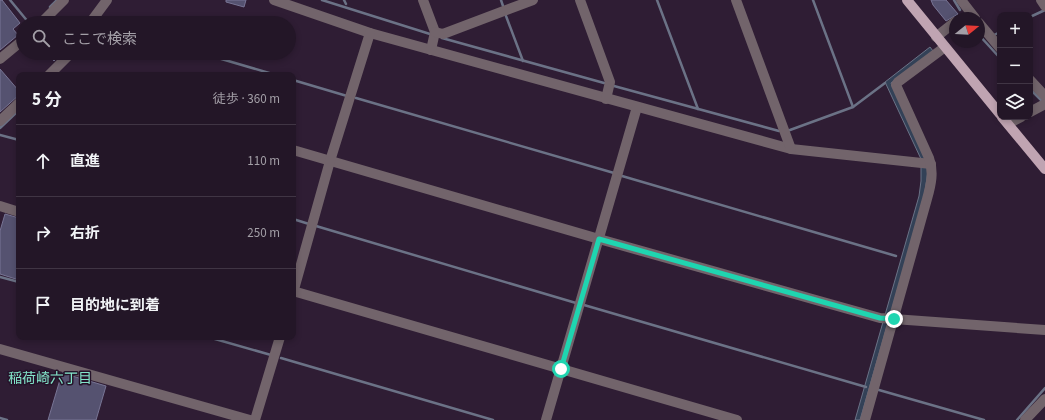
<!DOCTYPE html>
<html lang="ja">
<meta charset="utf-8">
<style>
body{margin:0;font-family:"Source Sans 3","Noto Sans JP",sans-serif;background:#2b1f2f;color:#f1f3f6}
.controls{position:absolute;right:12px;top:12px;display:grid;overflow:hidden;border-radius:8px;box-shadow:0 2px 6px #0003}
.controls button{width:36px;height:36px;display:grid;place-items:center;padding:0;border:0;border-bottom:1px solid #403544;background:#231627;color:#f1f3f6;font:20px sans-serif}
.compass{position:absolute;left:949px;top:12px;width:36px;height:36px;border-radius:50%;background:#231627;box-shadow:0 2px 6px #0003;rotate:72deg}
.stop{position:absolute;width:12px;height:12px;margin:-9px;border:3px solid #1fd5b0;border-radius:50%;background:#fff}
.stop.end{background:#1fd5b0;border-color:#fff;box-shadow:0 1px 4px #0008}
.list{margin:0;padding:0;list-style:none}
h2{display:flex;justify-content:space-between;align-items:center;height:52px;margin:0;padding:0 16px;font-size:17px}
h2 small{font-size:13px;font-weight:400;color:#a39fa7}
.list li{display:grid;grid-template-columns:26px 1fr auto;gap:12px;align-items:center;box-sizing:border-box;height:72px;padding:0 16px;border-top:1px solid #403544}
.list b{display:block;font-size:15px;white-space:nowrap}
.list em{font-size:13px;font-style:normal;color:#a39fa7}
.icon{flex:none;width:22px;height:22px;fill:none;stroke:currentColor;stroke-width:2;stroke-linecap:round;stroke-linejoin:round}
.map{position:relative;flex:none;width:1045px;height:420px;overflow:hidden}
.search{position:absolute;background:#231627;box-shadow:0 2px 6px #0003;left:16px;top:16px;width:280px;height:44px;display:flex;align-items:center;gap:10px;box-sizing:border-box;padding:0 14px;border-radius:22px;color:#a39fa7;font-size:15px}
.panel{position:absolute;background:#231627;box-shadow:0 2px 6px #0003;left:16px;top:72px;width:280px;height:268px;border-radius:8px}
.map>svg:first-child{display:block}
</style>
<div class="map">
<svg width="1045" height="420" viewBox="0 0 1045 420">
<rect width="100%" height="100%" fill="#2f1d34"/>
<!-- water -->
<path fill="#334157" stroke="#6b7286" d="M930 47 933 51 891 83 927 160 928 171 924 198 860 420H855L919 196 921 181V159L885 82Z"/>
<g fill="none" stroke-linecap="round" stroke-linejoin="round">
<!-- stream -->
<g stroke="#6b7286" stroke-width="2.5">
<path d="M10 0 29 23"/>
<path d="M322 0 430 34"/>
<path d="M344 0 346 4"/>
<path d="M501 0 503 6"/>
<path d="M657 0 698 109"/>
<path d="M813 0 853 107"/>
<path d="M954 0 960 10"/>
<path d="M50 7 57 0"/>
<path d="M506 16 523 61"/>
<path d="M1030 17 1045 10"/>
<path d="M34 23 38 19"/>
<path d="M979 35 1000 58"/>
<path d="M994 35 1000 32"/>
<path d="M442 38 604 83"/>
<path d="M201 53 276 75"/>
<path d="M293 80 347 96"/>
<path d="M614 86 779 131"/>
<path d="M1030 89 1041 100"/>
<path d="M356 98 614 173"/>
<path d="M0 128 19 110"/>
<path d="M790 130 853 107 885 83"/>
<path d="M0 135 19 140"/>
<path d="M622 176 896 256"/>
<path d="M293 219 309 224"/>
<path d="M316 226 576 303"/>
<path d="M0 277 19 282"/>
<path d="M584 305 866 387"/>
<path d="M208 337 271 355"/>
<path d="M281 358 493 420"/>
<path d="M879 390 984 420"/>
<path d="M0 418 7 420"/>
<path d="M1017 420 1045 388"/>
</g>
</g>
<!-- building -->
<g fill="#555270" stroke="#787595">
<path d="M0 0H2L20 23 13 29 18 35 0 50Z"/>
<path d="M226 0H246L244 7 226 2Z"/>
<path d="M931 0H946L958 14 946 21 933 5Z"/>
<path d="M51 53H62L54 61 49 56 52 54Z"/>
<path d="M0 69 19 91V95L0 112Z"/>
<path d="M5 214 19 218V280L0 274V231Z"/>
<path d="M62 373 106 386 96 420H48Z"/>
</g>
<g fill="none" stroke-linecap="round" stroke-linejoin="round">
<!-- minor -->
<g stroke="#72646b" stroke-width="10">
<path d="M274 0 370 33 791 149 931 164"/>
<path d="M423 0 435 32 431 50"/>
<path d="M580 0 610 82 606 99"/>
<path d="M736 0 791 149"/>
<path d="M961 0 975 18"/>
<path d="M1041 0 1045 6"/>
<path d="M41 23 64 0"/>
<path d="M90 23 107 0"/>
<path d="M979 23 1000 48"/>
<path d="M435 32 443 34 533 0"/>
<path d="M936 37 955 22"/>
<path d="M0 59 23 40"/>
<path d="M49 75 71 53"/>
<path d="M1030 80 1045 96"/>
<path d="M1030 112 1045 104"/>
<path d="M0 121 19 103"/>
<path d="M1008 124 1021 117"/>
<path d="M293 150 599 239 880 318 1045 330"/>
<path d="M0 206 19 212"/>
<path d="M293 291 737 420"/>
<path d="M293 293 330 161 370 33"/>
<path d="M0 349 250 420"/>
<path d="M255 420 280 337"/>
<path d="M546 420 637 107"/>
<path d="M865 420 927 199C931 185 934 172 929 158L896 85 898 82 945 47"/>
<path d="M1025 420 1045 399"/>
</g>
<!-- major -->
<g stroke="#c0a4b2" stroke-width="10">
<path d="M907 0 1000 114"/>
<path d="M1002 117 1045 169"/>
</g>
</g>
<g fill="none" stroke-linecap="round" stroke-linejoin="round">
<!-- route -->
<path stroke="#1fd5b0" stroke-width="5" d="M561 369 599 239 880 318 894 319"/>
</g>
<g text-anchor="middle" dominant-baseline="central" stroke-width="3" stroke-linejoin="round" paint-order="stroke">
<!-- neighbourhood labels -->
<g font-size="14" fill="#83e4c9" stroke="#25132a">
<text x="50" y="379">稲荷崎六丁目</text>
</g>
</g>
</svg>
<div class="controls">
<button>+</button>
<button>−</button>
<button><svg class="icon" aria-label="layers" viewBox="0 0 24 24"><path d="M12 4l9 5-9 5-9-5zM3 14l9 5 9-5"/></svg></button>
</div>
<svg class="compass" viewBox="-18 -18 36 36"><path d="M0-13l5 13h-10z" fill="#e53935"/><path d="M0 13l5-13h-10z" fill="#a39fa7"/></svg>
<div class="stop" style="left:561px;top:369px"></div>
<div class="stop end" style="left:894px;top:319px"></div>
<div class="search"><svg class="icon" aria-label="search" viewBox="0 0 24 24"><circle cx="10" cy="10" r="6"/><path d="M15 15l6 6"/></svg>ここで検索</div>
<section class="panel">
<h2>5 分<small>徒歩 · 360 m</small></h2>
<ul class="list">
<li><svg class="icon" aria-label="ahead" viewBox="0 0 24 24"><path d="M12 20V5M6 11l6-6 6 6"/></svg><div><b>直進</b></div><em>110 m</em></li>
<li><svg class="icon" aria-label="right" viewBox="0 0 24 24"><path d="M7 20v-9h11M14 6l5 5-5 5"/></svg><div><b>右折</b></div><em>250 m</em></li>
<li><svg class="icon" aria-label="arrive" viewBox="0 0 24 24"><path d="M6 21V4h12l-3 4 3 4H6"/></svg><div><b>目的地に到着</b></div></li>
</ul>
</section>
</div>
